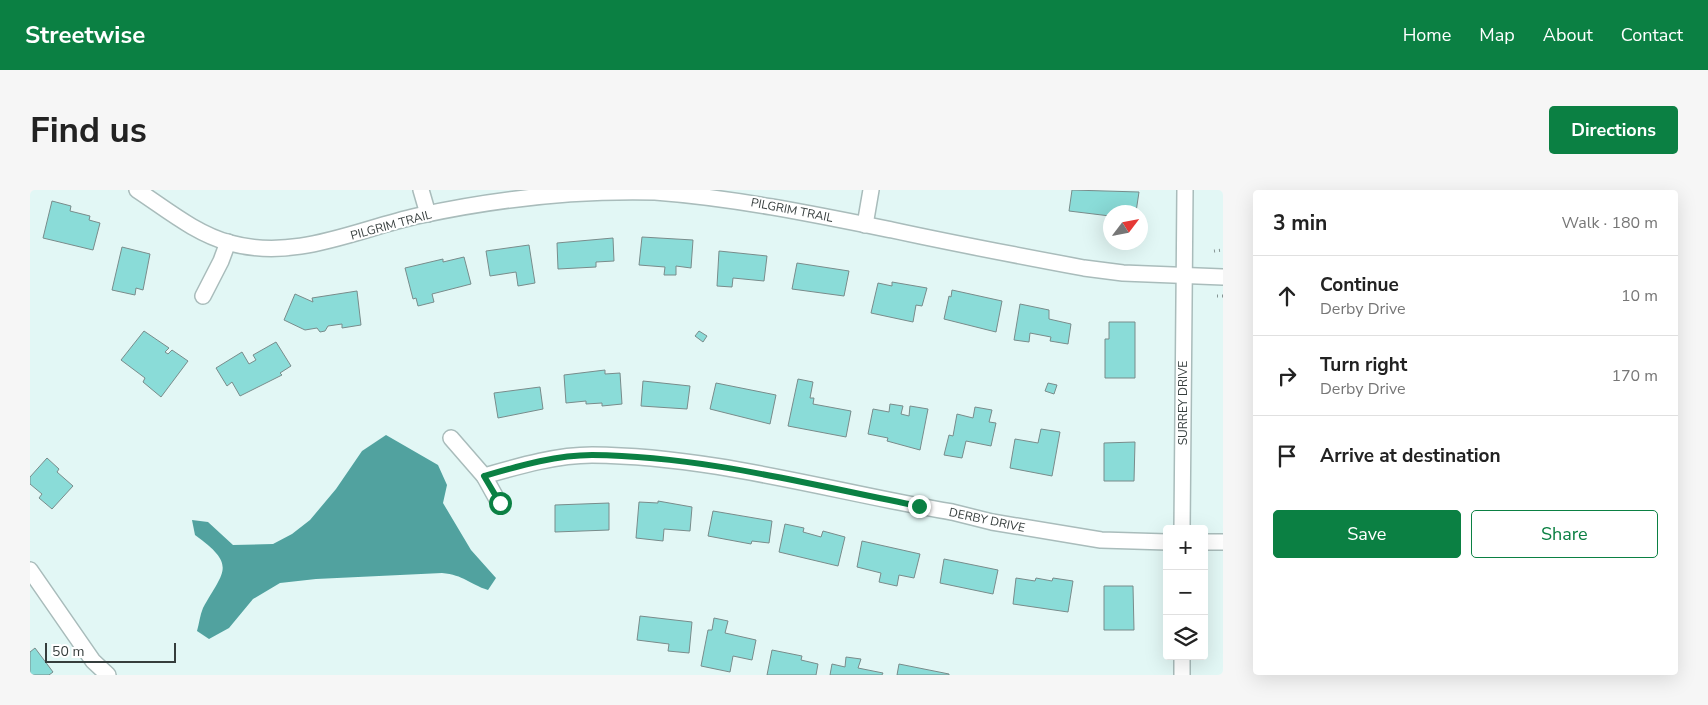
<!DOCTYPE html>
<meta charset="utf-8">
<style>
body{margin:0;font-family:"Nunito Sans",sans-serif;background:#f6f6f6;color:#222}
.controls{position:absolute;right:15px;bottom:15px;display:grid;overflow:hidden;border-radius:5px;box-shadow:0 5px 20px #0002}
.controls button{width:45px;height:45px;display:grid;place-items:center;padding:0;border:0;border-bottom:1px solid #e0e0e0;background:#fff;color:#222;font:25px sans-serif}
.compass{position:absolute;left:1073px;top:15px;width:45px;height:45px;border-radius:50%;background:#fff;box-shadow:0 5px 20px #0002;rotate:58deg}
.scale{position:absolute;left:15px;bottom:12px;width:131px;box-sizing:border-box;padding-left:5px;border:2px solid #353d3c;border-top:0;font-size:14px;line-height:18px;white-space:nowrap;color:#353d3c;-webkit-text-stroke:4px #fff;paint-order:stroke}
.stop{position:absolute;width:15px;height:15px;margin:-11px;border:4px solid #0b8043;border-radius:50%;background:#fff}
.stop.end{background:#0b8043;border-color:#fff;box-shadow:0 1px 5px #0008}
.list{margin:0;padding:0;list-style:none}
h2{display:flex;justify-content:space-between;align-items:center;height:65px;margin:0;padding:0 20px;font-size:21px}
h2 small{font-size:16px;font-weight:400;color:#767676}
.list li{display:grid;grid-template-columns:32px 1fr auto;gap:15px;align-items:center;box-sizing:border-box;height:80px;padding:0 20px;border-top:1px solid #e0e0e0}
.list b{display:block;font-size:19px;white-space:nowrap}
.list p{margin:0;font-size:16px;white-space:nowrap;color:#767676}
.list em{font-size:16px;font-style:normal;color:#767676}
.actions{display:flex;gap:10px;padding:15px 20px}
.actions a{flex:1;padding:11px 0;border:1px solid #0b8043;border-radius:5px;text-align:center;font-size:18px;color:#0b8043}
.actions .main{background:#0b8043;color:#fff}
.icon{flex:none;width:28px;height:28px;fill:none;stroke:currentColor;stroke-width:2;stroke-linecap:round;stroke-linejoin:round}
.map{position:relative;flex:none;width:1193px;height:485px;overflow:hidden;border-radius:5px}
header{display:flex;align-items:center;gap:30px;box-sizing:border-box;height:70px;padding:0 25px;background:#0b8043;color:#fff}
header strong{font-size:24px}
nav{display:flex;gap:28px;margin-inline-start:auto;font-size:18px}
.intro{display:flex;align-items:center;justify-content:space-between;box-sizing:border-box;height:120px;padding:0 30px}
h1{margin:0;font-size:35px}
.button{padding:12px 22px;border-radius:5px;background:#0b8043;color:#fff;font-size:18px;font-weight:700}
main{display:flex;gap:30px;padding:0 30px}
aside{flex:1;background:#fff;border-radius:5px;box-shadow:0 5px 20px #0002}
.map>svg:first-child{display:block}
</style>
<header>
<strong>Streetwise</strong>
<nav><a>Home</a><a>Map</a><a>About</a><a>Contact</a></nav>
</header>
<div class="intro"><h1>Find us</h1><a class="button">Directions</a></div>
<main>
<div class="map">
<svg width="1193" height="485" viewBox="0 0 1193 485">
<rect width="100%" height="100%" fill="#e2f7f5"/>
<!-- water -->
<path fill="#51a29f" d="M356 245 408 275 417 295 413 313 441 360 466 388 458 400C439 394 434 385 412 383L286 389 250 393 223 409 199 438 179 449 167 441C169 434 170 425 173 418 193 381 208 376 165 345L162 330 178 332 203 355 243 354 262 344 280 330 306 299 332 261Z"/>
<!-- building -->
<g fill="#8adcd8" stroke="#798c8b">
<path d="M1042 0 1109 2 1106 22H1080V26L1039 21Z"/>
<path d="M22 11 41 16 40 21 60 26 59 30 70 33 63 60 13 48Z"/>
<path d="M612 47 663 50 661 78 646 76V85H634L635 77 609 75Z"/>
<path d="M583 48 584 71 566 72V77L528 79 527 53Z"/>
<path d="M499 55 505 93 488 96 486 82 460 86 456 61Z"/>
<path d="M92 57 120 64 113 100 106 98 105 105 82 100Z"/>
<path d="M689 61 737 66 734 91 703 88 702 97 687 96Z"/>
<path d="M434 67 441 94 402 104 404 112 388 116 386 108 383 109 375 78 413 69V72Z"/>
<path d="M767 73 819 81 814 106 762 99Z"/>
<path d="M862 92 897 98 892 116 886 115 883 132 841 123 848 93 862 96Z"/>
<path d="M922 100 972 111 966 142 914 129 919 106 921 107Z"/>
<path d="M327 101 331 135 312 138V134L298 136 295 141 290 142 287 138 275 140 254 130 265 104 283 112 282 108Z"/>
<path d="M990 114 1019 120V129L1041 134 1038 154 1020 151 1021 147 1000 143 999 152 984 150Z"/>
<path d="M1079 132H1105V188H1075V149H1079Z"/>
<path d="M114 141 139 158 135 162 138 164 142 160 158 171 131 207 113 192 115 188 91 170Z"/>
<path d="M669 141 677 146 673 152 665 146Z"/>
<path d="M246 152 261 176 250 183 252 185 210 206 202 192 197 196 186 178 212 162 219 174 226 170 223 165Z"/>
<path d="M575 180V184L590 183 592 214 572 216V213L556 214V211L536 213 534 185Z"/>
<path d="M768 189 783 192 780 208H784L783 214 821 221 816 247 758 236Z"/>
<path d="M613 191 660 196 657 219 611 216Z"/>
<path d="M686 193 746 205 740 234 680 219Z"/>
<path d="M1018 193 1027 195 1024 204 1015 201Z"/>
<path d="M510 197 513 219 468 228 464 203Z"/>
<path d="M860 214 873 216 871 224 879 226 880 216 898 219 890 260 857 251 858 248 838 244 843 219 859 222Z"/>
<path d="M945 217 962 220 959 232 966 233 961 256 936 251 932 268 914 265 919 245 923 246 927 224 943 228Z"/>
<path d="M1011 239 1030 242 1022 286 980 278 985 249 1008 253Z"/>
<path d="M1105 252 1104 291H1074V253Z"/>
<path d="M17 268 29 279 27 282 43 296 22 319 9 308 12 304 0 294V287Z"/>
<path d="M628 311 662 317 660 341 634 339 633 351 606 348 609 312 628 313Z"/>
<path d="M579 313V340L525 342V315Z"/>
<path d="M683 321 742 331 739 353 722 351 721 354 678 346Z"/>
<path d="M755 334 774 338 773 342 791 347 793 341 815 347 808 376 749 362Z"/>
<path d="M832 351 890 364 884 388 869 385 867 396 849 392 851 383 827 377Z"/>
<path d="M914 369 968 380 963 404 910 393Z"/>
<path d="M986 388 1005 391 1006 388 1022 391 1023 388 1043 391 1038 422 983 414Z"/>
<path d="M1074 396H1103L1104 440H1074Z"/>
<path d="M610 426 662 432 659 463 638 461 639 454 607 450Z"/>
<path d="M684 428 698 431 695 443 726 450 722 470 703 466 700 482 671 476 678 440H682Z"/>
<path d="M5 458 23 482 19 485H0V462Z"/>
<path d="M742 460 772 466 771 470 788 474 786 485H737Z"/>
<path d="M816 467 831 469 828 478 853 483 852 485H800L802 474 815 477Z"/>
<path d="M869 474 919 484V485H867Z"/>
</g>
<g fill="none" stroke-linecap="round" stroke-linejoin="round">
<!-- minor casing -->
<g stroke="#a9bcbb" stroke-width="18">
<g id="minor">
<path d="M107 0C136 19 166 44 200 53 265 71 325 40 387 26 465 9 545 0 625 2 705 8 783 24 862 40 926 54 990 66 1054 78L1093 83 1193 87"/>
<path d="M391 0 398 24"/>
<path d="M835 35 841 0"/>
<path d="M173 106 191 71 198 52"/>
<path d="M421 248 454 286 469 313"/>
<path d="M454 286C489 276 526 265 562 265 684 266 803 302 922 322L962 332 1071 350 1137 352"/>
<path d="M1152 339 1155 0"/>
<path d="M1174 352H1193"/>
<path d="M0 380 63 471 78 485"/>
<path d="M1152 485V466"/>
</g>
</g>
<!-- path -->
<g stroke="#869493" stroke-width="3" stroke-dasharray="1 4" stroke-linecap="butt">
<path d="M1184 61 1193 60"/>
<path d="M1187 106H1193"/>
</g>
<!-- minor -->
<use href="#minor" stroke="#fff" stroke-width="15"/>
</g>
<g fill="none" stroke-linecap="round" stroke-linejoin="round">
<!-- route -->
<path stroke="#0b8043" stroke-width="6" d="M470 313 454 286C489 276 526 265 562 265 673 266 781 295 889 316"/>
</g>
<g text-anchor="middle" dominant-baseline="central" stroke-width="4" stroke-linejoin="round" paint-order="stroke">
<!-- street labels -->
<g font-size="12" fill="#353d3c" stroke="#fff">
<text transform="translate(762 20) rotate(11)">PILGRIM TRAIL</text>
<text transform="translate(361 35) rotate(-15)">PILGRIM TRAIL</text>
<text transform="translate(1153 213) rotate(-90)">SURREY DRIVE</text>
<text transform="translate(957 330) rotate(12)">DERBY DRIVE</text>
</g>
</g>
</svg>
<div class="controls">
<button>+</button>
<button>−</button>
<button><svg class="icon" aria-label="layers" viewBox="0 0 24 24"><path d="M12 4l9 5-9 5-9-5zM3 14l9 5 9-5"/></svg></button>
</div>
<svg class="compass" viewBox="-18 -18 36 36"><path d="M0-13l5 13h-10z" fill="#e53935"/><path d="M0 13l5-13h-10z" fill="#767676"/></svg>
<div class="scale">50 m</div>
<div class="stop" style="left:470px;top:313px"></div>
<div class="stop end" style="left:889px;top:316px"></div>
</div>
<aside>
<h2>3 min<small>Walk · 180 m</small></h2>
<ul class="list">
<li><svg class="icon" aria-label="ahead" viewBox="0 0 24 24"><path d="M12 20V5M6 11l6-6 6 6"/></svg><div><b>Continue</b><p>Derby Drive</p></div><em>10 m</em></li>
<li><svg class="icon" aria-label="right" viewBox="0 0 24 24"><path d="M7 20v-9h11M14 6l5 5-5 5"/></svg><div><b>Turn right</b><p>Derby Drive</p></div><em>170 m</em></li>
<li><svg class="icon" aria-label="arrive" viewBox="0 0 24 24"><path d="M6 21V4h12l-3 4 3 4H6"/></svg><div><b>Arrive at destination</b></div></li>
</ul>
<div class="actions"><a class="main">Save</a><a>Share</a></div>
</aside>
</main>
